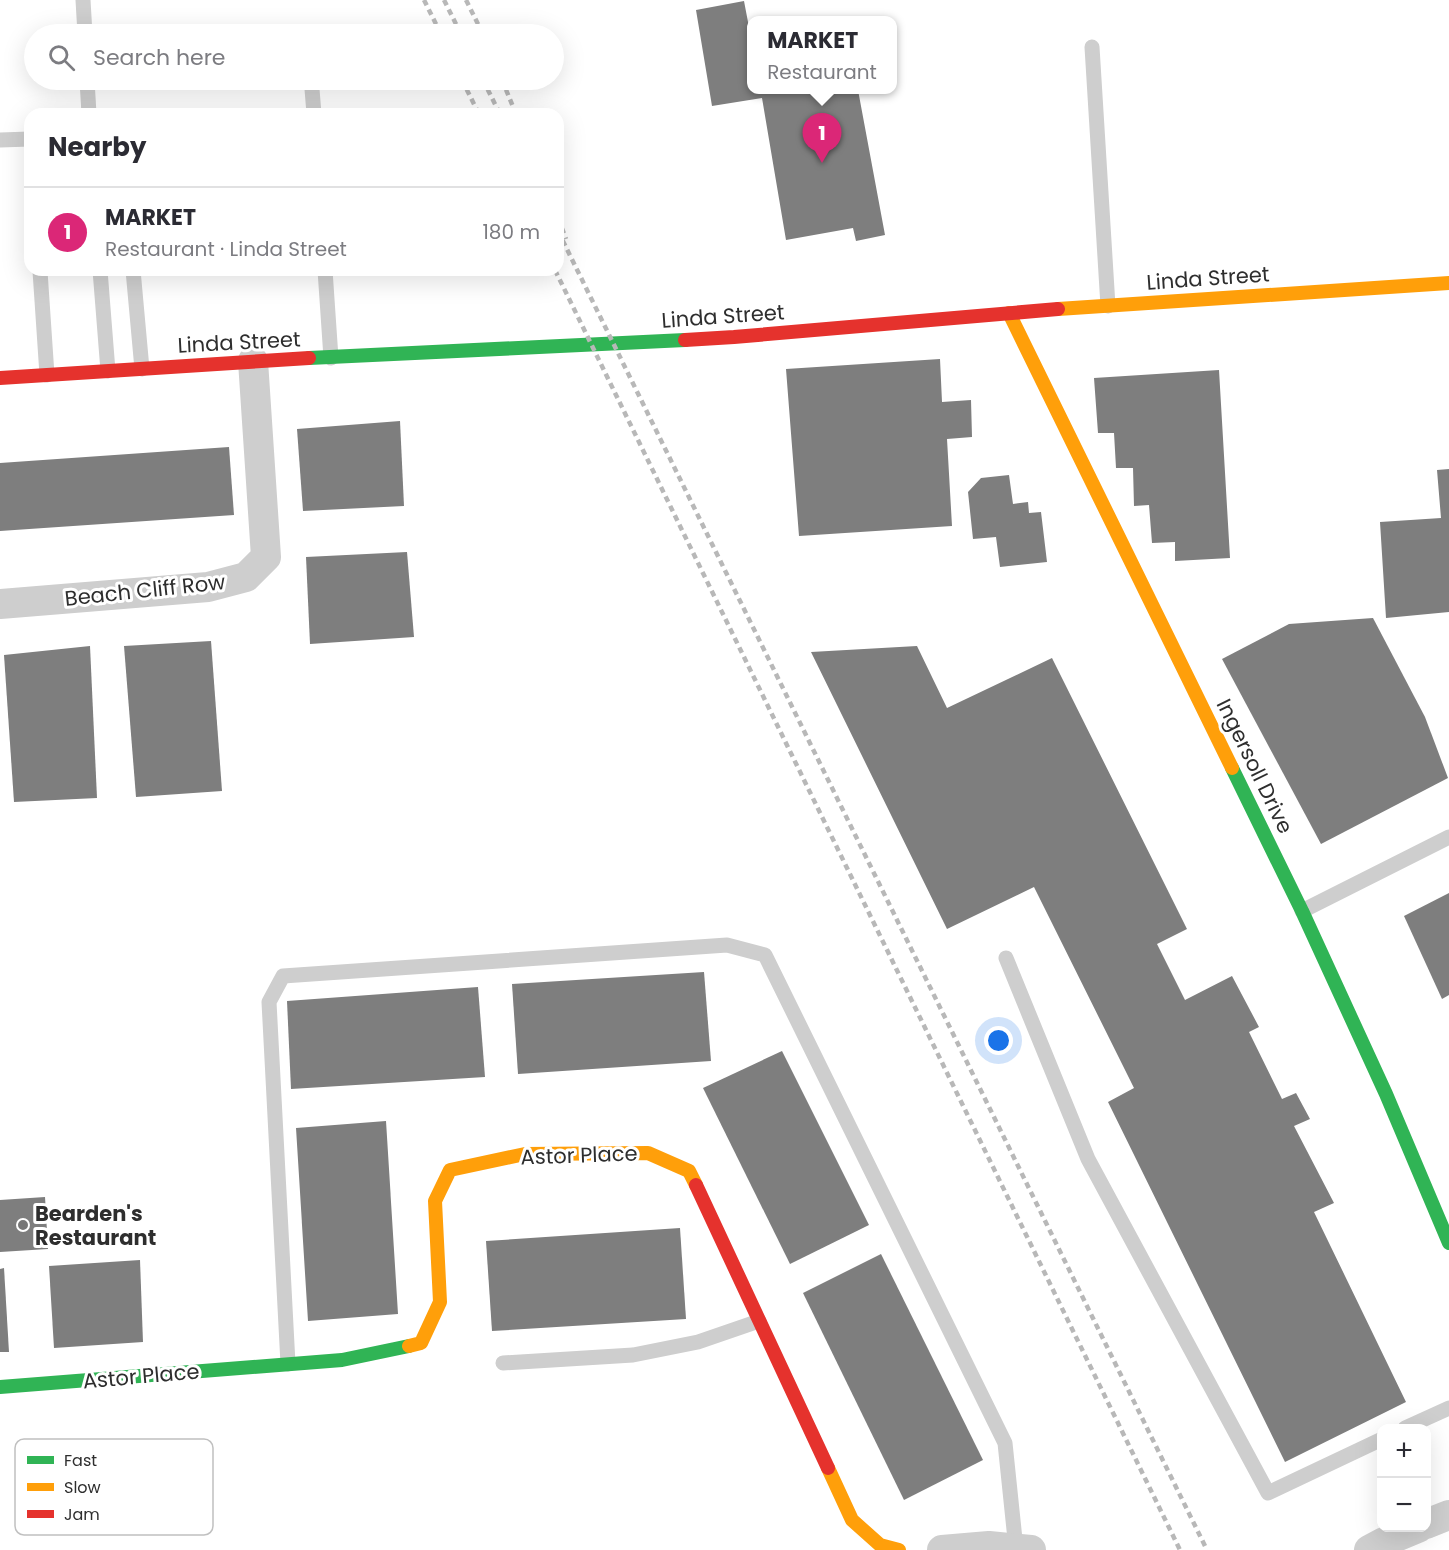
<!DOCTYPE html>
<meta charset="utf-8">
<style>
body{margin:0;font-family:Poppins,sans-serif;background:#f7f7f7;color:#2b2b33}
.controls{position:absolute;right:18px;bottom:18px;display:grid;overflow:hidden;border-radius:12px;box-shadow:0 6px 24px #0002}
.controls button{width:54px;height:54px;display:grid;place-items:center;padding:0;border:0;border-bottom:2px solid #e1e1e2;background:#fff;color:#2b2b33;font:30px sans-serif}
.you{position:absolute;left:999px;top:1041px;width:21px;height:21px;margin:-15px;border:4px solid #fff;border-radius:50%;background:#1a73e8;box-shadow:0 0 0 9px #1a73e833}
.badge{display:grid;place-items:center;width:39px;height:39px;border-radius:50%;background:#db2777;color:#fff;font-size:20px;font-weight:700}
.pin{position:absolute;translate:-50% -50px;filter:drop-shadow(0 2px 3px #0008)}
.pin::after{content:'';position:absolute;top:32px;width:21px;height:18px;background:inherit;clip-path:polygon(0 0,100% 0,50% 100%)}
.popup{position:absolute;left:747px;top:16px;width:150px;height:78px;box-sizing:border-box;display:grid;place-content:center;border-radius:12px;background:#fff;filter:drop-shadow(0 2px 4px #0005);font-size:20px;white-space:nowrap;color:#7c7c81}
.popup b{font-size:22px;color:#2b2b33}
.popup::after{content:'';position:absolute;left:50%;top:100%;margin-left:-12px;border:12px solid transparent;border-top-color:#fff}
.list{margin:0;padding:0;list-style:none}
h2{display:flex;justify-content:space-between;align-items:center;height:78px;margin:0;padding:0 24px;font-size:26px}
h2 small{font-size:20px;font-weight:400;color:#7c7c81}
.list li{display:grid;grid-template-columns:39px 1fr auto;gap:18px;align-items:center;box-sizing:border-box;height:90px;padding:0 24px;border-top:2px solid #e1e1e2}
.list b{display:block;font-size:22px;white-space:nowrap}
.list p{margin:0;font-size:20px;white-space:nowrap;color:#7c7c81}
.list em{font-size:20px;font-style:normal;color:#7c7c81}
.icon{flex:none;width:33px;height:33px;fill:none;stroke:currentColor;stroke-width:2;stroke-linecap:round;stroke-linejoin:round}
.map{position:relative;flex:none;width:1449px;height:1550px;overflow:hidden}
.search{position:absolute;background:#fff;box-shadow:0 6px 24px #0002;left:24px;top:24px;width:540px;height:66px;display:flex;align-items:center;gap:15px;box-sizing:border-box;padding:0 21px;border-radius:33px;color:#7c7c81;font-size:22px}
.panel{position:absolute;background:#fff;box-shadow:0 6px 24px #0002;left:24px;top:108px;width:540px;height:168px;border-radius:18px}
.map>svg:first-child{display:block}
</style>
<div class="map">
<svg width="1449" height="1550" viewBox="0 0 1449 1550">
<rect width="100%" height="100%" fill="#fff"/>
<!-- building -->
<g fill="#7e7e7e">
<path d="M744 1 752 43V90H858L885 235 856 241 853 228 786 240 762 98 712 106 696 10Z"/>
<path d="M940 359 942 402 971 400 972 437 947 439 952 526 799 536 786 369Z"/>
<path d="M1219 370 1230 558 1175 561V542L1152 543 1149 505 1134 506 1133 468H1116L1114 433H1098L1094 378Z"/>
<path d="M400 421 404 506 303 511 297 429Z"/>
<path d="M229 447 234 515 0 531V463Z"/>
<path d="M1449 469V612L1386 618 1380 522 1441 518 1437 470Z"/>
<path d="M1009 475 1013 504 1028 502 1029 513 1041 512 1047 562 1000 567 996 537 973 539 968 492 981 478Z"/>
<path d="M407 552 414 637 310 644 306 557Z"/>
<path d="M1373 618 1425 717 1448 778 1321 844 1222 659 1289 624Z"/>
<path d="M211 641 222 791 136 797 124 646Z"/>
<path d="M90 646 97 798 14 802 4 655Z"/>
<path d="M917 646 947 708 1052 658 1187 929 1157 944 1185 1000 1232 976 1259 1027 1249 1032 1282 1099 1296 1093 1310 1119 1294 1126 1334 1203 1314 1212 1406 1402 1285 1462 1108 1102 1134 1088 1034 887 947 929 811 652Z"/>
<path d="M1449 893V995L1442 999 1404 916Z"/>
<path d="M704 972 711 1061 518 1074 512 984Z"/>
<path d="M478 987 485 1077 291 1089 287 1001Z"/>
<path d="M782 1051 869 1225 790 1264 703 1088Z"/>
<path d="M386 1121 398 1314 308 1321 296 1128Z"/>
<path d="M45 1197 48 1249 0 1252V1200Z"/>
<path d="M680 1228 686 1319 492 1331 486 1241Z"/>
<path d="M881 1254 983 1460 904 1500 803 1293Z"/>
<path d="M140 1260 143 1342 54 1348 49 1266Z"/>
<path d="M4 1268 9 1352H0V1269Z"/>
</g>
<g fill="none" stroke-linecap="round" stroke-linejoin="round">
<!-- lane -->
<g stroke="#cecece" stroke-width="15">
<path d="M83 0 85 34"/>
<path d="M1092 47 1108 306"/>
<path d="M87 80 89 114"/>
<path d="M312 89 314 114"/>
<path d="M0 140 30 139"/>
<path d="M100 270 108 371"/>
<path d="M133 270 142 369"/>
<path d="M325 270 331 358"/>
<path d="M40 271 47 375"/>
<path d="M1302 911 1449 837"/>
<path d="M1006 958 1088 1159 1268 1493 1382 1439"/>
<path d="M503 1363 633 1355 698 1342 759 1321"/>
<path d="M288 1364 269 1002 283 976 727 945 765 955 1005 1443 1016 1549"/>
<path d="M1405 1428 1449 1408"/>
</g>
<!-- street -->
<g stroke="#cecece" stroke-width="30">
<path d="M0 604 208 587 246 577 266 557 253 361"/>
<path d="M1426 1524 1449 1515"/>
<path d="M942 1550 989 1546 1031 1550"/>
<path d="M1369 1550 1384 1542 1418 1528"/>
</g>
<!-- fast -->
<g stroke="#30b455" stroke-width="14">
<path d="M309 358 685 340"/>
<path d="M1232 768 1302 911 1386 1094 1449 1243"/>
<path d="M0 1387 342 1360 409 1346"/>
</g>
<!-- slow -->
<g stroke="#ff9f0a" stroke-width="14">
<path d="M1058 309 1449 283"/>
<path d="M1009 313 1232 768"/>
<path d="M409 1346 421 1343 440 1302 435 1201 450 1170 525 1154 648 1153 689 1171 696 1185"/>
<path d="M828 1468 852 1520 880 1545 899 1550"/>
</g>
<!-- jam -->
<g stroke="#e5322d" stroke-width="14">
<path d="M685 340 734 337 1058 309"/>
<path d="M0 378 309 358"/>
<path d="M696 1185 828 1468"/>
</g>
<!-- rail -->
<g stroke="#b8b8b8" stroke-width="4.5" stroke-dasharray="6 4.5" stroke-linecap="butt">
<path d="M424 0 441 34"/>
<path d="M444 0 461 34"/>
<path d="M466 0 483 34"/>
<path d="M462 80 479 114"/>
<path d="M483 80 500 114"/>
<path d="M502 80 516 114"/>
<path d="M558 218 566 239"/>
<path d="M558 231 1207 1550"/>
<path d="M555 270 1180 1550"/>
</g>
</g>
<!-- markers -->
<circle fill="#777" stroke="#fff" stroke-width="2" cx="23" cy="1225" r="6"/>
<g text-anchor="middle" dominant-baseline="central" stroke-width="6" stroke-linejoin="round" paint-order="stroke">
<!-- street labels -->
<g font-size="21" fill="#2e2e2e" stroke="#fff">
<text transform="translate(1208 278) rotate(-4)">Linda Street</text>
<text transform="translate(723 316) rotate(-4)">Linda Street</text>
<text transform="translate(239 342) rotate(-3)">Linda Street</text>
<text transform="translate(145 590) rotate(-6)">Beach Cliff Row</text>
<text transform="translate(1255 766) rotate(64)">Ingersoll Drive</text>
<text transform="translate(579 1155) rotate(-2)">Astor Place</text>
<text transform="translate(141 1376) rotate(-5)">Astor Place</text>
</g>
<!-- poi labels -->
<g font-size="21" font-weight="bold" fill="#2e2e2e" stroke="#fff" text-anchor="start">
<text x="35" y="1213">Bearden's<tspan x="35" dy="24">Restaurant</tspan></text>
</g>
</g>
<!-- legend -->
<rect x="15" y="1439" width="198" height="96" rx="9" fill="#fff" stroke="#c0c0c0" stroke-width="1.5"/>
<rect x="27" y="1456" width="27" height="8" fill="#30b455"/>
<rect x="27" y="1483" width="27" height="8" fill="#ff9f0a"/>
<rect x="27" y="1510" width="27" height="8" fill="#e5322d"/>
<g font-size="16" fill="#2e2e2e">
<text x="64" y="1466">Fast</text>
<text x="64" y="1493">Slow</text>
<text x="64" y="1520">Jam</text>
</g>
</svg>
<div class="controls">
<button>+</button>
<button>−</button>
</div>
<div class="you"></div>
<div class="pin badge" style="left:822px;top:163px">1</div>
<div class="popup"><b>MARKET</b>Restaurant</div>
<div class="search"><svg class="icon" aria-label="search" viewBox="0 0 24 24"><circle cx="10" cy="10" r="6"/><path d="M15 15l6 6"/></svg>Search here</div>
<section class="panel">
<h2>Nearby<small></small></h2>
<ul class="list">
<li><span class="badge">1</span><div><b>MARKET</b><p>Restaurant · Linda Street</p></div><em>180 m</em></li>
</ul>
</section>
</div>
